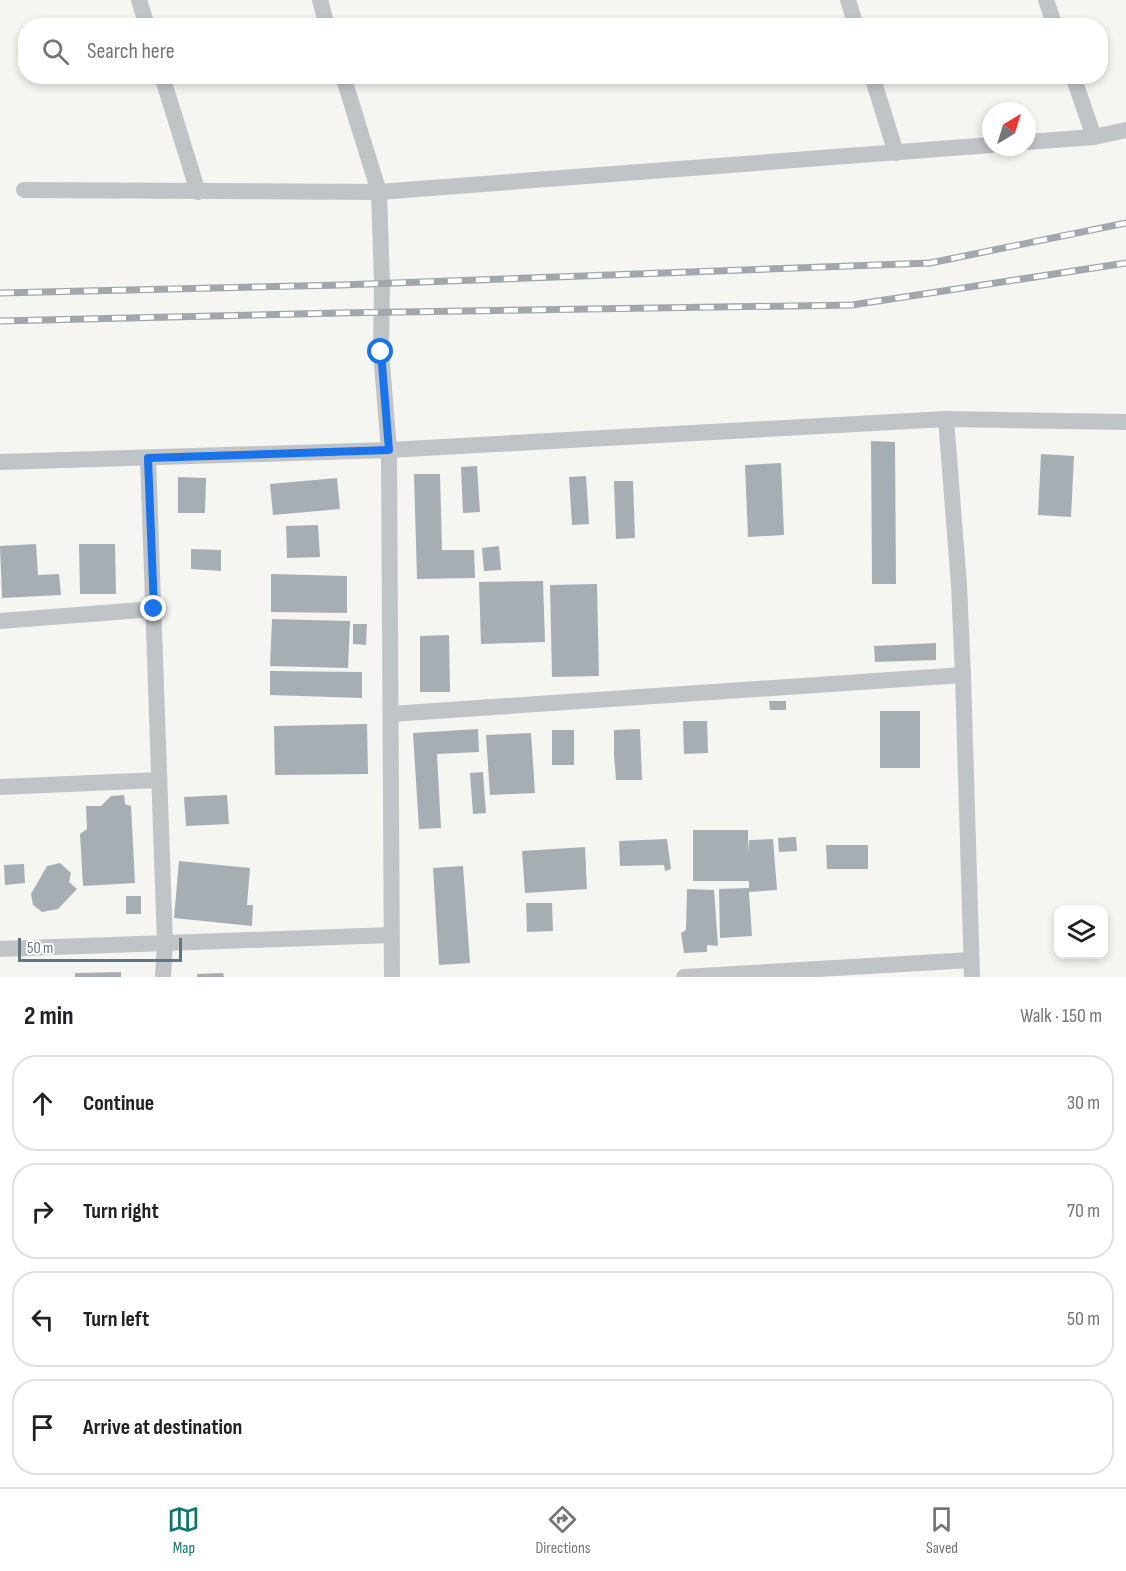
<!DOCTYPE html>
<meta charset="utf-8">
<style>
body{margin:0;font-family:"Sofia Sans Condensed",sans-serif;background:#f2f2f2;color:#202124}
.controls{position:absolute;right:18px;bottom:18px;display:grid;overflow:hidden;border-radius:12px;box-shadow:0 3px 9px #0003}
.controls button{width:54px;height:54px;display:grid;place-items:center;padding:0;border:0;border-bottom:2px solid #e0e0e0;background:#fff;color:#202124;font:30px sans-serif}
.compass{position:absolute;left:982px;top:102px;width:54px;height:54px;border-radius:50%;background:#fff;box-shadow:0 3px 9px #0003;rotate:38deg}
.scale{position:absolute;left:18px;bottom:15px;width:164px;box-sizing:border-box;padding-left:6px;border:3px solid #657481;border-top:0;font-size:16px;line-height:21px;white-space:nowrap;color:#657481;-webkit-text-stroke:4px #fff;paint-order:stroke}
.stop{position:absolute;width:18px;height:18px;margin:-14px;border:4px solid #1a73e8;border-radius:50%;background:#fff}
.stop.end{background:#1a73e8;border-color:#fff;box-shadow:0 2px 6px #0008}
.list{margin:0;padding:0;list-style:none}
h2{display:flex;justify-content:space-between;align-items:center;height:78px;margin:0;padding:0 24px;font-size:26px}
h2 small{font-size:20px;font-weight:400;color:#757577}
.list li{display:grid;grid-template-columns:39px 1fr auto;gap:18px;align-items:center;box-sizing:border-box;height:96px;margin:0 12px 12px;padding:0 12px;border:2px solid #e0e0e0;border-radius:24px}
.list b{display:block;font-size:22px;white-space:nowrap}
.list em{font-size:20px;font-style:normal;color:#757577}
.icon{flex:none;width:33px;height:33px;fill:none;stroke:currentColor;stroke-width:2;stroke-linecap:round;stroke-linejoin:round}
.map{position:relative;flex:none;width:1126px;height:977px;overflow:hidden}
.search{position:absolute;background:#fff;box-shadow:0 3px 9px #0003;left:18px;right:18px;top:18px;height:66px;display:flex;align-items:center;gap:15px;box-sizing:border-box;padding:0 21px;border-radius:24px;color:#757577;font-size:22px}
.sheet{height:510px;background:#fff}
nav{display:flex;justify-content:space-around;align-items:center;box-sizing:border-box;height:84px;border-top:2px solid #e0e0e0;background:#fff;font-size:16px;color:#757577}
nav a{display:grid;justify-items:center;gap:3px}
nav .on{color:#0f766e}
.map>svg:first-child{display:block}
</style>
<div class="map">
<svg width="1126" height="977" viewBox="0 0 1126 977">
<rect width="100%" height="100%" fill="#f5f5f1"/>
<!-- building -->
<g fill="#a7aeb3">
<path d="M871 441 895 442 896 584H872Z"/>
<path d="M1041 454 1074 456 1071 517 1038 515Z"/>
<path d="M781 463 784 535 748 537 745 465Z"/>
<path d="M477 466 480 512 463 513 461 467Z"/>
<path d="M414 474H440L442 550H474L475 578 417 579Z"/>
<path d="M586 476 589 524 572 525 569 477Z"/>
<path d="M178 477 206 478 205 513H178Z"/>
<path d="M337 478 340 509 273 515 270 484Z"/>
<path d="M614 481H633L635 538 616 539Z"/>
<path d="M318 525 320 557 287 558 286 526Z"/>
<path d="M36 544 38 575 59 574 61 595 2 598 0 546Z"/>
<path d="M79 544H115L116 594H80Z"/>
<path d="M499 546 501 570 484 571 482 548Z"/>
<path d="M191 549 221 550V571L191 569Z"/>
<path d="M271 574 347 576V613L271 612Z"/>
<path d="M543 581 545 642 481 644 479 582Z"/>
<path d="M597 584 599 676 552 677 550 585Z"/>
<path d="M272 619 350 621 348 668 270 666Z"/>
<path d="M353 624H367L366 645 353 644Z"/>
<path d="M449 635 450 692H420V636Z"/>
<path d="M936 643V660L875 662 874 646Z"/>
<path d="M270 671 362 672V698L270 695Z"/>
<path d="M769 701H786V710H770Z"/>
<rect x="880" y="711" width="40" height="57"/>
<path d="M683 721H707L708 753 684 754Z"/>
<path d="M367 724 368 774 275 775 274 726Z"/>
<path d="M478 729 479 752 437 754 441 828 419 829 413 733Z"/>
<path d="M640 729 642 780H616L614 755V730Z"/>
<rect x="552" y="730" width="22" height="35"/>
<path d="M531 733 535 793 490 795 486 735Z"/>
<path d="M483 772 486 813 473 814 470 773Z"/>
<path d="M124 795 125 804 131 806 135 883 83 886 80 834 87 829 86 806H101L111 796Z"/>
<path d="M227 795 229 824 186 826 184 797Z"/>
<path d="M693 830H748V854L749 840 773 839 777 890 749 892 752 936 720 938 719 889 749 888V881H693Z"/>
<path d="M796 837 797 851 779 852 778 838Z"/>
<path d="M667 839 671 869 665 871 664 865 620 866 619 841Z"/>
<path d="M826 845H868V869H827Z"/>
<path d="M585 847 587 889 525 893 522 851Z"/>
<path d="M179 861 250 868 247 905H253L252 926 174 918Z"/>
<path d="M60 863 71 873 69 882 77 889 58 909 42 912 33 905 31 894 47 866Z"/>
<path d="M24 864 25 883 5 885 4 865Z"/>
<path d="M463 866 470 963 439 965 433 868Z"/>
<path d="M687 889 714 890 718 946 707 945V952L684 953 681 933 686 930Z"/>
<rect x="126" y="896" width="15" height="18"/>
<path d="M526 903H552L553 931 527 932Z"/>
<path d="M121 972V977H75V973Z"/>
<path d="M223 973 224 977H197V974Z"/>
</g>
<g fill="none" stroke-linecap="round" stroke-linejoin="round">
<!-- minor -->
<g stroke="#c0c4c7" stroke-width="16">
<path d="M139 0 147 26"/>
<path d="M320 0 327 26"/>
<path d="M848 0 856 26"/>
<path d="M1046 0 1055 26"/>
<path d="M162 76 198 192"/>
<path d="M343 76 379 192 382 283 381 352 389 450 392 977"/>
<path d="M872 76 896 153"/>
<path d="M1073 76 1094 137"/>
<path d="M1027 142 1094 137 1126 130"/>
<path d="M24 190 379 192 991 145"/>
<path d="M148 458 165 943 163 977"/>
<path d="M0 462 389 450 946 419 1126 422"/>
<path d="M0 621 154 609"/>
<path d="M963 675 972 977"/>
<path d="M391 714 963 675 959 585 946 419"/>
<path d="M0 787 159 780"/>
<path d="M0 949 391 935"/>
<path d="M684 977 971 960"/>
</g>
<!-- rail casing -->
<g stroke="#a1a7ac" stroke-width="7">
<g id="rail">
<path d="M0 293 341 285 930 263 1126 223"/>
<path d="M0 321 339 313 852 305 1126 263"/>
</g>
</g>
<!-- rail -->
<use href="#rail" stroke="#fff" stroke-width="4.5" stroke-dasharray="14" stroke-linecap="butt"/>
</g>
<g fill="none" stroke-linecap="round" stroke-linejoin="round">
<!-- route -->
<path stroke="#1a73e8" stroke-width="8" d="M154 609 148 458 389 450 381 352"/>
</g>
</svg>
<div class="controls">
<button><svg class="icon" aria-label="layers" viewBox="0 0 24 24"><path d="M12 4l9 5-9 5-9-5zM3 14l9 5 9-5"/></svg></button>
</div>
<svg class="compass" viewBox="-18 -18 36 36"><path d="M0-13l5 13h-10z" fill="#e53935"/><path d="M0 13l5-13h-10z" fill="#757577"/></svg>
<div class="scale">50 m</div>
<div class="stop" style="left:381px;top:352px"></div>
<div class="stop end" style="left:154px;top:609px"></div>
<div class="search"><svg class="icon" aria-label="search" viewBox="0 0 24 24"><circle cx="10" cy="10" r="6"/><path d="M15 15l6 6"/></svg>Search here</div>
</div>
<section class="sheet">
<h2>2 min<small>Walk · 150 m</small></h2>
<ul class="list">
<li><svg class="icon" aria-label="ahead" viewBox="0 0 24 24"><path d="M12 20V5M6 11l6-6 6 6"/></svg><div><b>Continue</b></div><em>30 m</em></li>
<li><svg class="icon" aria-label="right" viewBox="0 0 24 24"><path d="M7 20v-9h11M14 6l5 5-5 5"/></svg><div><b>Turn right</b></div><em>70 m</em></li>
<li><svg class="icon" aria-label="left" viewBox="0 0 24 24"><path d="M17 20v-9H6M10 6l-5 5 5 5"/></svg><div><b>Turn left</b></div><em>50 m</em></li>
<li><svg class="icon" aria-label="arrive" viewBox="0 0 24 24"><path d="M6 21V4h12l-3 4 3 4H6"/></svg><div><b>Arrive at destination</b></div></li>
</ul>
</section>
<nav>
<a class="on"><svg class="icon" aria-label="map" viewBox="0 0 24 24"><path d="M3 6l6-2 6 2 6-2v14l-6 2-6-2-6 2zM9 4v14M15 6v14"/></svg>Map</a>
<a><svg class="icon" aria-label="directions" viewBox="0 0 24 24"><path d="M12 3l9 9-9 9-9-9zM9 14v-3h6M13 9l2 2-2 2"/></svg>Directions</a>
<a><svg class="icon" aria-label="saved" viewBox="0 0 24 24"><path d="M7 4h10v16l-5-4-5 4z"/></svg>Saved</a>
</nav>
